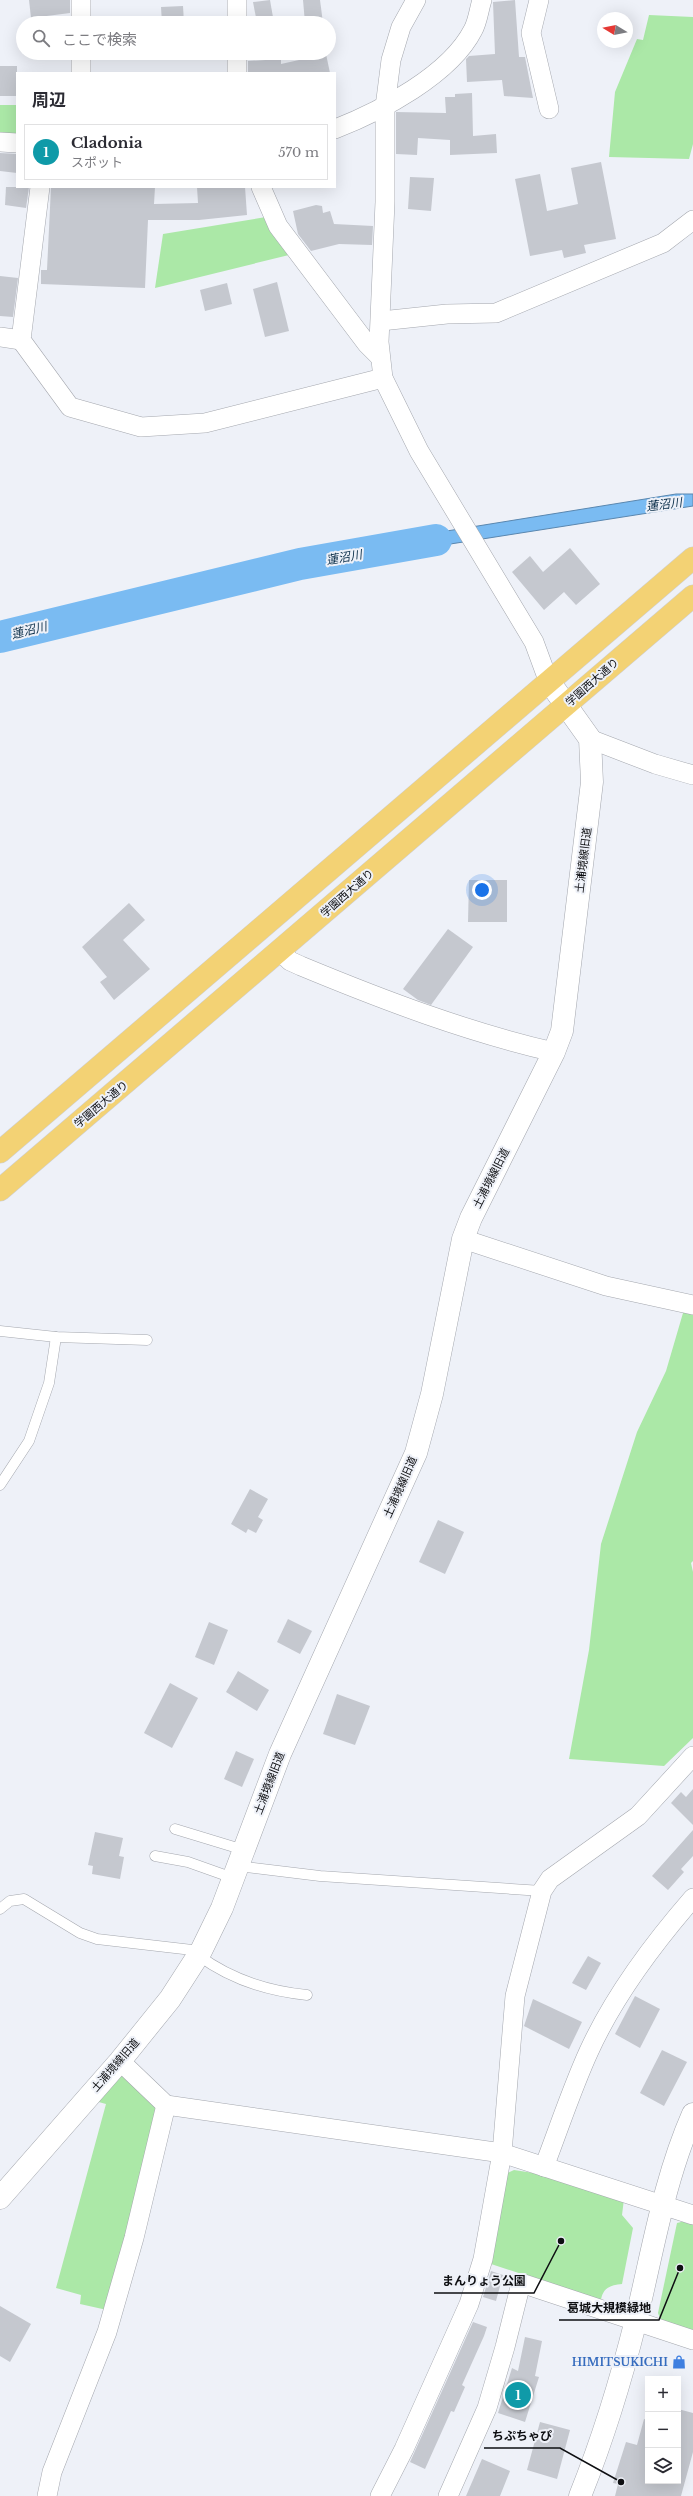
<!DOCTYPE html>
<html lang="ja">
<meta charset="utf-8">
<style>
body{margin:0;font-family:"Libre Baskerville","Noto Sans JP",serif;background:#f7f7f7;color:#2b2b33}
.controls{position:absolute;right:12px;bottom:12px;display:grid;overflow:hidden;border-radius:0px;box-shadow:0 4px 16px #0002}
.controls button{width:36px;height:36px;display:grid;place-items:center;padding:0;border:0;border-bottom:1px solid #e1e1e2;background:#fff;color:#2b2b33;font:20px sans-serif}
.compass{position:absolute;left:597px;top:12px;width:36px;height:36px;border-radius:50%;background:#fff;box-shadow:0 4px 16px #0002;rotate:280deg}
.you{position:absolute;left:482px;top:890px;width:14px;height:14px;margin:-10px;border:3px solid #fff;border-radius:50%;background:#1a73e8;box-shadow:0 0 0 6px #1a73e833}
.badge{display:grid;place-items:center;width:26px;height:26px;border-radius:50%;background:#b45309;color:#fff;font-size:13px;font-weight:700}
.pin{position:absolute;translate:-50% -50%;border:2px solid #fff;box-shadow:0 1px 4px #0006}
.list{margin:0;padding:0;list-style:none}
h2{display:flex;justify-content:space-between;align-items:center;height:52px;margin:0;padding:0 16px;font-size:17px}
h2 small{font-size:13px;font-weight:400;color:#7c7c81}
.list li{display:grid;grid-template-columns:26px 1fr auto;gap:12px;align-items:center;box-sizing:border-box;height:56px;margin:0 8px 8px;padding:0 8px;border:1px solid #e1e1e2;border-radius:0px}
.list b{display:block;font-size:15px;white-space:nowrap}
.list p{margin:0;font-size:13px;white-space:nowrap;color:#7c7c81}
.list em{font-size:13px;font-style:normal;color:#7c7c81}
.icon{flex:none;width:22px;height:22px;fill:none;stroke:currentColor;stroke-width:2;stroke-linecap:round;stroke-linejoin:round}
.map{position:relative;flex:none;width:693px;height:2496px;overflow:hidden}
.search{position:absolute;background:#fff;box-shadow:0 4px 16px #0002;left:16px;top:16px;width:320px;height:44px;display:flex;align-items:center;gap:10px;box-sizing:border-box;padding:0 14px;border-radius:22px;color:#7c7c81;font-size:15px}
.panel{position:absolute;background:#fff;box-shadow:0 4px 16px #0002;left:16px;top:72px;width:320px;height:116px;border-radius:0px}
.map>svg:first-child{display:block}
</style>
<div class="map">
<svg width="693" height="2496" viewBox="0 0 693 2496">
<rect width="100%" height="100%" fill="#eef1f8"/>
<!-- green -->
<g fill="#abe8a7">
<path d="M649 15 693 17V144L689 159 609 157 615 92 637 39 643 40Z"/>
<path d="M0 105H17V137L0 134Z"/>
<path d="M266 217 289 255 155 288 163 234Z"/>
<path d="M683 1313H693V1561L691 1563 693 1572V1738L664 1766 569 1759 589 1650 601 1544 637 1432 666 1371Z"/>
<path d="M119 2073 154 2102 157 2110 107 2310 80 2304 81 2295 56 2288 106 2104 95 2101Z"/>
<path d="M514 2170 540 2174 624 2199 622 2215 633 2228 622 2284C610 2285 603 2288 601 2300L488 2263 503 2175Z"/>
<path d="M685 2221 693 2224V2330L661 2321 658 2313 677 2223Z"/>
</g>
<!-- water -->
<path fill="#7abbf2" stroke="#5a87af" d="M676 494H693V506L393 553 391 540Z"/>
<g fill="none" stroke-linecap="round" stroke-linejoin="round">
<!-- river -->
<path stroke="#7abbf2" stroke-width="32" d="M0 637 300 564 436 540"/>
</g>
<!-- building -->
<g fill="#c5c8cf">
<path d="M29 0H70V13L31 18Z"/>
<path d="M270 0 274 23H257L253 2Z"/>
<path d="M303 0H320L323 23H305Z"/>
<path d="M515 0 519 57H525L533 98 504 96 502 80 467 82 466 59 469 56 495 54 493 2Z"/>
<path d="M183 6 184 23H162L161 7Z"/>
<path d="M326 54 330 73H248V61L281 59V64Z"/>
<rect x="0" y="66" width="17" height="30"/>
<path d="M472 93 473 136 496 134 497 153 450 155V140L418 138 417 155 396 154V112L446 113 445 97H455V94Z"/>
<path d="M0 153 17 154V173L0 171Z"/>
<path d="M601 162 616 239 584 245 586 253 564 258 562 250 530 256 515 179 540 174 547 211 578 204 571 168Z"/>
<path d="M410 177 434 178 431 211 408 209Z"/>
<path d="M6 187H29L26 208 5 205Z"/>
<path d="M51 187H155L154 204 198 203 197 187H245L247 215 199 220H148L145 288 41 284V270H47Z"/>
<path d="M316 205 322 206 323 213 330 211 334 224 373 226 372 245 339 244 311 251 298 234 293 211Z"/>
<path d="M0 276 18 278 13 317 0 316Z"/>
<path d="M277 282 289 331 265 337 253 289Z"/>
<path d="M227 283 232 304 205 311 200 290Z"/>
<path d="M570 548 600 584 576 605 564 592 544 610 512 572 530 556 543 572Z"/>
<path d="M469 880H507V922H468Z"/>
<path d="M129 903 145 920 123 940 150 969 114 1000 100 982 107 977 82 947Z"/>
<path d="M448 929 473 947 431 1005 418 1000 403 989Z"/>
<path d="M250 1489 268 1499 258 1517 263 1520 256 1533 248 1529 246 1533 231 1524Z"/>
<path d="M438 1520 464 1532 445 1574 419 1562Z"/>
<path d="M288 1619 312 1631 300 1654 277 1642Z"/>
<path d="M209 1622 228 1630 214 1665 195 1657Z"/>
<path d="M238 1671 269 1690 257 1711 226 1692Z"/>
<path d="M170 1683 198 1698 172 1748 144 1733Z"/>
<path d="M337 1694 370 1706 355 1745 323 1734Z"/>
<path d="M236 1751 254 1759 242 1787 224 1779Z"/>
<path d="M693 1789V1825L671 1803 681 1792 686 1797Z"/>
<path d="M693 1830V1856L681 1869 684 1872 668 1890 652 1876Z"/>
<path d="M95 1832 123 1838 119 1856 124 1857 120 1879 92 1874 93 1866 88 1865Z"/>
<path d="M588 1956 601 1963 586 1990 572 1983Z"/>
<path d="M635 1996 660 2009 640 2048 615 2034Z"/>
<path d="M533 1999 582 2022 569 2049 524 2026Z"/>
<path d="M662 2050 687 2062 664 2106 640 2093Z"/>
<path d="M491 2271 503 2275 496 2301 483 2297Z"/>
<path d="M0 2306 31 2324 10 2362 0 2356Z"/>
<path d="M473 2322 487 2327 484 2336 462 2385 465 2387 454 2412 451 2411 425 2469 410 2462Z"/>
<path d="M525 2337 542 2341 535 2376 539 2377 525 2422 498 2413 512 2368 518 2371Z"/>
<path d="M678 2409 693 2413V2452L681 2496H615L618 2484 613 2483 626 2442 637 2445 644 2419 648 2420V2481H678Z"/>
<path d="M540 2422 570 2430 557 2479 527 2470Z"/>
<path d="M482 2459 510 2471 500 2496H466Z"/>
</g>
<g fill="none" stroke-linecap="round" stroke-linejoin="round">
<!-- service casing -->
<g stroke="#a4a7ae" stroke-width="11">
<g id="service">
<path d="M0 1331 56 1337 147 1340"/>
<path d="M0 1485 29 1441 49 1383 56 1337"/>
<path d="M175 1829 244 1850"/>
<path d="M155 1856 188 1862 233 1878"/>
<path d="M238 1866 320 1876 542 1891"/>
<path d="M0 1909 10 1901 24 1899 80 1933 97 1939 201 1951"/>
<path d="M198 1955C230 1979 267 1991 307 1995"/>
</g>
</g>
<!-- minor casing -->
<g stroke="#a4a7ae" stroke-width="20">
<g id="minor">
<path d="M81 0V23"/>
<path d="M237 0V23"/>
<path d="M416 0 401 27 391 60 385 107V202L379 342 383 378 419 451 534 642 548 680"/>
<path d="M539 0 531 33 549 109"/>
<path d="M81 53V73"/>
<path d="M237 73V53"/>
<path d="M335 129C381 111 450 75 473 30 478 21 479 9 482 0"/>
<path d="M0 142 17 143"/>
<path d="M40 187 21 340 70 407 141 427 205 423 383 378"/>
<path d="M261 187 278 226 367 344 379 356"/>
<path d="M381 321 447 314 496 313 663 243 693 220"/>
<path d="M0 337 21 340"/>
<path d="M590 739 655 764 693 775"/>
<path d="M280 951 290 961 301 966C383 1000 467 1032 554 1052"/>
<path d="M463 1239 606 1286 693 1305"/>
<path d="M120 2061 166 2105 502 2153 693 2215"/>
<path d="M544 2167C559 2128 572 2088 589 2051 615 1994 653 1944 693 1898"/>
<path d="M47 2496 52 2472 107 2332 134 2238 166 2105"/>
<path d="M380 2496 404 2449 469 2304 483 2259 502 2153 515 1996 542 1891 550 1879 638 1816 693 1756"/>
<path d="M448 2496 487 2408 505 2347 521 2283 693 2340"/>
</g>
</g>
<!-- tertiary casing -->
<g stroke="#a4a7ae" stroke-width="23">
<g id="tertiary">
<path d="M0 2198 120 2061 170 1999 201 1951 222 1908 280 1754 416 1453 432 1394 463 1239 471 1218 554 1052 562 1031 592 782 590 739 548 680"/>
<path d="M580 2496C603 2439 621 2380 636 2320 653 2250 664 2180 693 2114"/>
</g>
</g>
<!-- trunk casing -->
<g stroke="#cfcfd0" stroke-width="23">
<g id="trunk">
<path d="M0 1152 693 558"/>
<path d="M0 1190 693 596"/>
</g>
</g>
<!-- service -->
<use href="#service" stroke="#fff" stroke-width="10"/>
<!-- minor -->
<use href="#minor" stroke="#fff" stroke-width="19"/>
<!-- tertiary -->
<use href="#tertiary" stroke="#fff" stroke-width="22"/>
<!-- trunk -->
<use href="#trunk" stroke="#f3d274" stroke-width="22"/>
</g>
<!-- icons -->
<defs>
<g id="shop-bare" transform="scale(1.08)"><path d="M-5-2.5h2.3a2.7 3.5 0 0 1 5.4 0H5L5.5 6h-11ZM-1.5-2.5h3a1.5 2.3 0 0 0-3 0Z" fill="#3f7fe0" stroke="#eef1f8" stroke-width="2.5" paint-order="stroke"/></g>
</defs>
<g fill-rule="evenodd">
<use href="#shop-bare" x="679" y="2362"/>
</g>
<g text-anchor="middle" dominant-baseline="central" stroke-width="4" stroke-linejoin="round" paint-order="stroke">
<!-- street labels -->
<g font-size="11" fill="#0e0f12" stroke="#eef1f8">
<text transform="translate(592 682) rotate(-41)">学園西大通り</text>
<text transform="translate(583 860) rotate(-83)">土浦境線旧道</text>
<text transform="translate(347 893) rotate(-41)">学園西大通り</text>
<text transform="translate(101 1104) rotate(-40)">学園西大通り</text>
<text transform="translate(491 1178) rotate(-63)">土浦境線旧道</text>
<text transform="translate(400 1487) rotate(-66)">土浦境線旧道</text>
<text transform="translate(269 1783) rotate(-69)">土浦境線旧道</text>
<text transform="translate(115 2065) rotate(-49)">土浦境線旧道</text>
</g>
<!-- shop labels -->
<g font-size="11" font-weight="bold" fill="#366cbe" stroke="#eef1f8" text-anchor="end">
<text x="668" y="2362">HIMITSUKICHI</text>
</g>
<!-- water labels -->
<g font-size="12" font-style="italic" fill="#092d48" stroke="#eef1f8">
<text transform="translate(664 504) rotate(-7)">蓮沼川</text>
<text transform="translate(344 557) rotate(-10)">蓮沼川</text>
<text transform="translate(29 630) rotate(-14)">蓮沼川</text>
</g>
</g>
<!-- callouts -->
<path fill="none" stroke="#0e0f12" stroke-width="1.5" d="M561 2241L534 2293H434M680 2268L659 2320H559M621 2482L560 2448H484"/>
<g fill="#0e0f12" stroke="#eef1f8" stroke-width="1.5">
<circle cx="561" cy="2241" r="4"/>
<circle cx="680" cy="2268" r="4"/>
<circle cx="621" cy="2482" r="4"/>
</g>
<g font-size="12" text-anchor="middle" font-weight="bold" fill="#0e0f12" stroke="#eef1f8" stroke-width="4" stroke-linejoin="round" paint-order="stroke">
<text x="484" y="2285">まんりょう公園</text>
<text x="609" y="2312">葛城大規模緑地</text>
<text x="522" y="2440">ちぷちゃぴ</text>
</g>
</svg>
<div class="controls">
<button>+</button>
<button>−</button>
<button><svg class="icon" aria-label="layers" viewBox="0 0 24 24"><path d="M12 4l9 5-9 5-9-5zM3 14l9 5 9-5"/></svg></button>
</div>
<svg class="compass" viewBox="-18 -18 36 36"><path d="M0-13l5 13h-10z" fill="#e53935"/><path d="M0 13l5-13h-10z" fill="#7c7c81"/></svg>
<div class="you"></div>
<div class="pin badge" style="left:518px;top:2395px;background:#0f9aa8">1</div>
<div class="search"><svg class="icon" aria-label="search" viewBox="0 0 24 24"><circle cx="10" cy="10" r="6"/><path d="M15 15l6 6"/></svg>ここで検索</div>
<section class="panel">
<h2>周辺<small></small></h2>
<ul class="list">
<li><span class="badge" style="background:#0f9aa8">1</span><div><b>Cladonia</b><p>スポット</p></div><em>570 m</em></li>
</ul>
</section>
</div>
